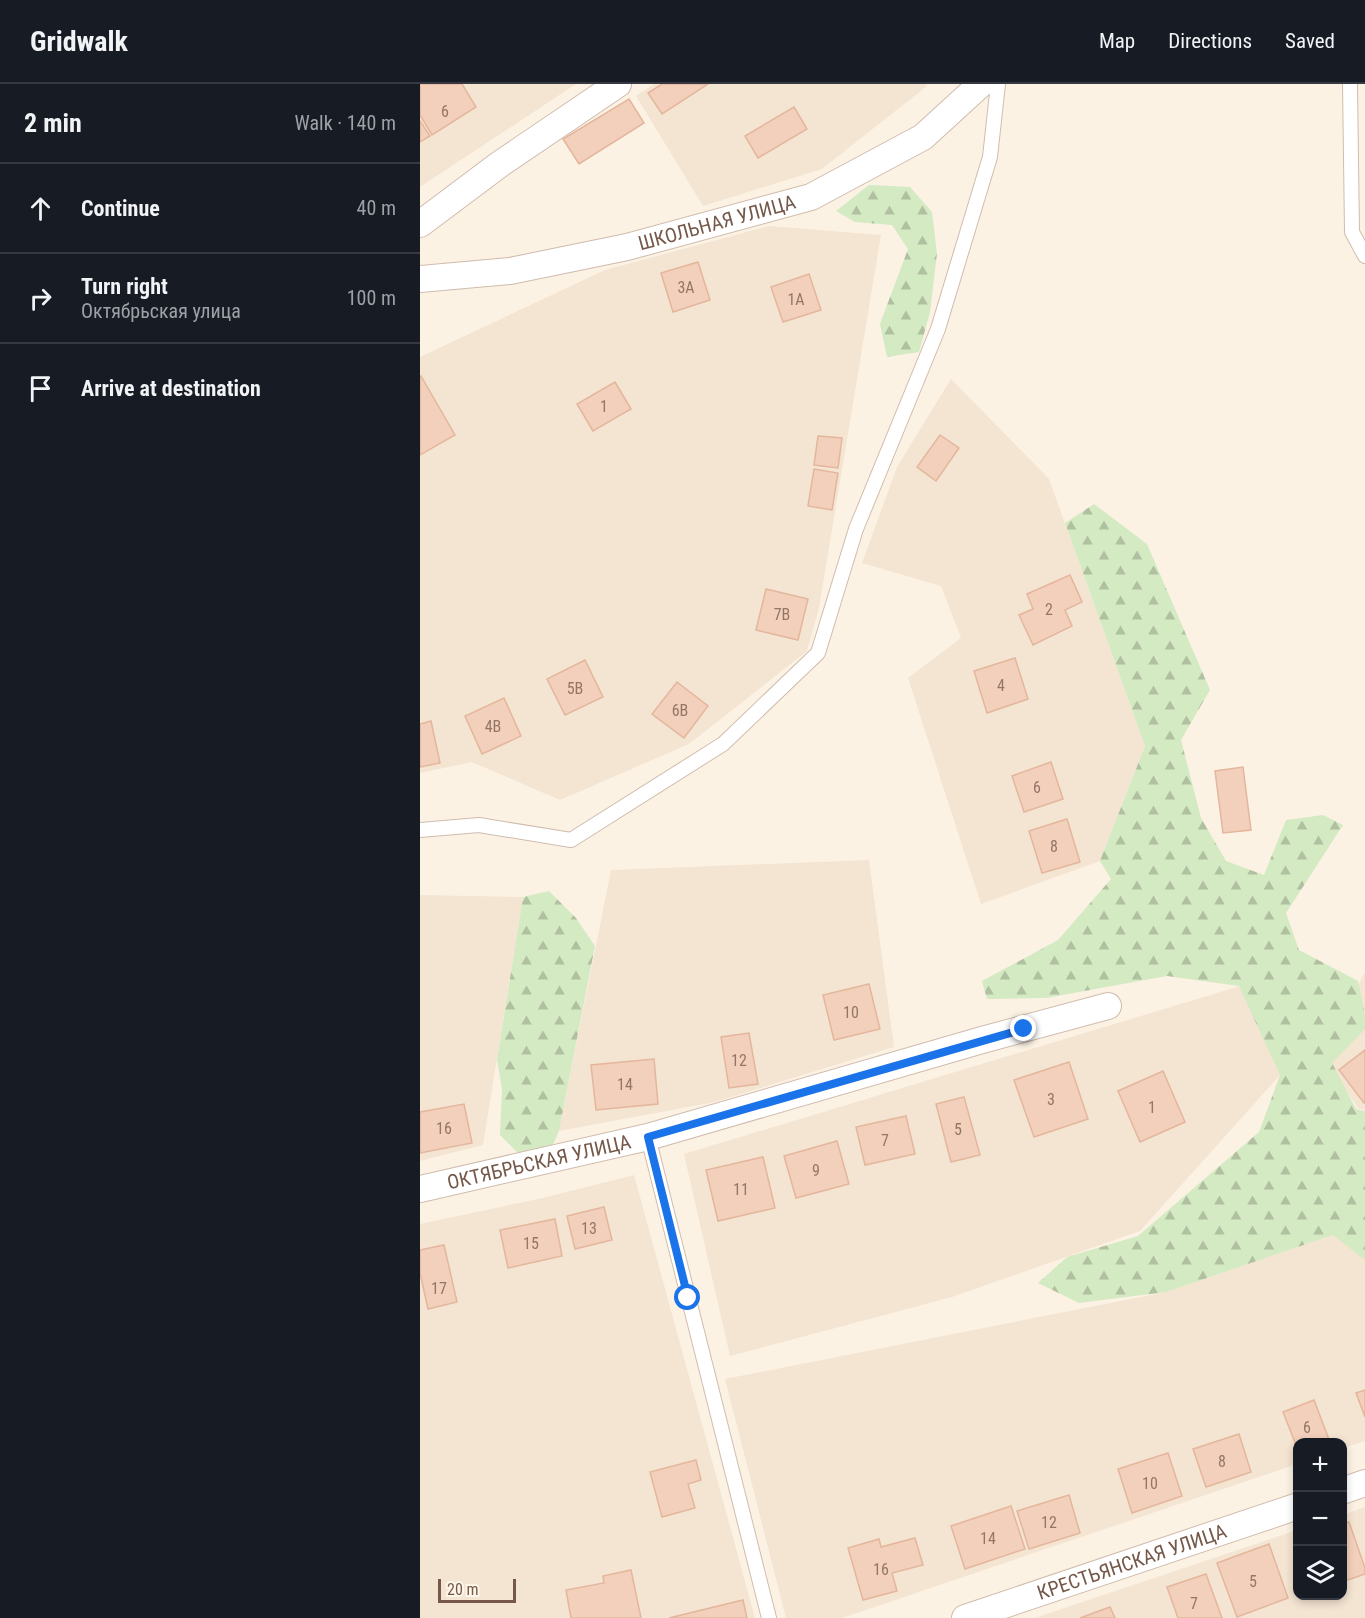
<!DOCTYPE html>
<meta charset="utf-8">
<style>
body{margin:0;font-family:"Roboto Condensed",sans-serif;background:#20242c;color:#f1f3f6}
.controls{position:absolute;right:18px;bottom:18px;display:grid;overflow:hidden;border-radius:12px;box-shadow:0 3px 9px #0003}
.controls button{width:54px;height:54px;display:grid;place-items:center;padding:0;border:0;border-bottom:2px solid #363941;background:#171b24;color:#f1f3f6;font:30px sans-serif}
.scale{position:absolute;left:18px;bottom:15px;width:78px;box-sizing:border-box;padding-left:6px;border:3px solid #755849;border-top:0;font-size:16px;line-height:21px;white-space:nowrap;color:#755849;-webkit-text-stroke:4px #fff6ea;paint-order:stroke}
.stop{position:absolute;width:18px;height:18px;margin:-14px;border:4px solid #1a73e8;border-radius:50%;background:#fff}
.stop.end{background:#1a73e8;border-color:#fff;box-shadow:0 2px 6px #0008}
.list{margin:0;padding:0;list-style:none}
h2{display:flex;justify-content:space-between;align-items:center;height:78px;margin:0;padding:0 24px;font-size:26px}
h2 small{font-size:20px;font-weight:400;color:#9ea1a6}
.list li{display:grid;grid-template-columns:39px 1fr auto;gap:18px;align-items:center;box-sizing:border-box;height:90px;padding:0 24px;border-top:2px solid #363941}
.list b{display:block;font-size:22px;white-space:nowrap}
.list p{margin:0;font-size:20px;white-space:nowrap;color:#9ea1a6}
.list em{font-size:20px;font-style:normal;color:#9ea1a6}
.icon{flex:none;width:33px;height:33px;fill:none;stroke:currentColor;stroke-width:2;stroke-linecap:round;stroke-linejoin:round}
.map{position:relative;flex:none;width:945px;height:1534px;overflow:hidden}
header{display:flex;align-items:center;gap:36px;box-sizing:border-box;height:84px;padding:0 30px;background:#171b24;border-bottom:2px solid #363941}
header strong{font-size:28px}
nav{display:flex;gap:33px;margin-inline-start:auto;font-size:21px}
main{display:flex}
aside{flex:1;background:#171b24}
.map>svg:first-child{display:block}
</style>
<header>
<strong>Gridwalk</strong>
<nav><a>Map</a><a>Directions</a><a>Saved</a></nav>
</header>
<main>
<aside>
<h2>2 min<small>Walk · 140 m</small></h2>
<ul class="list">
<li><svg class="icon" aria-label="ahead" viewBox="0 0 24 24"><path d="M12 20V5M6 11l6-6 6 6"/></svg><div><b>Continue</b></div><em>40 m</em></li>
<li><svg class="icon" aria-label="right" viewBox="0 0 24 24"><path d="M7 20v-9h11M14 6l5 5-5 5"/></svg><div><b>Turn right</b><p>Октябрьская улица</p></div><em>100 m</em></li>
<li><svg class="icon" aria-label="arrive" viewBox="0 0 24 24"><path d="M6 21V4h12l-3 4 3 4H6"/></svg><div><b>Arrive at destination</b></div></li>
</ul>
</aside>
<div class="map">
<svg width="945" height="1534" viewBox="0 0 945 1534">
<defs>
<pattern id="forest-firs" width="22" height="20" patternUnits="userSpaceOnUse" patternTransform="scale(1.5)"><rect width="22" height="20" fill="#d3eac2"/><path d="M5 1l3.5 6h-7zM16 11l3.5 6h-7z" fill="#b0c0a0"/></pattern>
</defs>
<rect width="100%" height="100%" fill="#fcf2e4"/>
<!-- residential -->
<g fill="#f4e4d2">
<path d="M0 0H156L0 103Z"/>
<path d="M234 0H505L507 2 402 85 283 122 216 12Z"/>
<path d="M349 142 461 151 399 524 387 567 269 660 140 716 52 678 0 689V273L185 186Z"/>
<path d="M531 295 629 395 725 662 680 777 561 820 488 594 541 554 521 502 442 479 477 383Z"/>
<path d="M449 776 474 963 295 1018 139 1047 191 786Z"/>
<path d="M0 811 103 813 63 1061 0 1077Z"/>
<path d="M945 888V1026L938 1024 902 970Z"/>
<path d="M820 902 860 991 720 1147 532 1213 310 1272 264 1070Z"/>
<path d="M214 1091 335 1534H0V1140L118 1115Z"/>
<path d="M913 1151 945 1164V1357L923 1364 922 1358H878L877 1380 422 1534H366L305 1295 746 1208Z"/>
<path d="M945 1423V1534H615L877 1446 878 1512H922L923 1431Z"/>
</g>
<!-- forest -->
<g fill="url(#forest-firs)">
<path d="M449 101 490 103 512 128 517 170 510 228 499 268 467 273 460 240 488 165 472 141 435 138 416 127Z"/>
<path d="M674 420 727 460 790 606 761 656 781 734 806 777 844 791 866 736 903 731 923 741 866 829 879 866 938 897 945 930V945L912 979 936 1025 945 1027V1176L913 1151 746 1208 659 1219 618 1199 647 1173 718 1152 839 1048 860 991 819 902 747 892 626 914 567 915 562 897 638 856 691 795 680 777 725 662 645 439Z"/>
<path d="M129 807 156 834 175 862 139 1047 132 1063 101 1072 80 1051 82 1005 77 976 103 813Z"/>
</g>
<!-- building -->
<g fill="#f2d0bb" stroke="#e4b69c" stroke-width="1.5">
<path d="M0 0H42L56 23 12 51 0 31Z"/>
<path d="M242 0H288L242 30 228 9Z"/>
<path d="M209 15 224 39 159 80 143 55Z"/>
<path d="M374 23 387 45 338 74 325 52Z"/>
<path d="M0 37 10 52 0 58Z"/>
<path d="M278 178 290 216 253 228 241 189Z"/>
<path d="M389 190 401 226 363 238 351 203Z"/>
<path d="M1 292 35 351 0 371V293Z"/>
<path d="M195 298 211 325 173 347 157 320Z"/>
<path d="M520 351 539 364 516 397 497 383Z"/>
<path d="M398 352 422 354 418 384 394 381Z"/>
<path d="M394 385 418 389 412 426 388 422Z"/>
<path d="M650 491 662 518 645 526 652 542 613 561 599 531 613 525 607 510Z"/>
<path d="M346 505 388 515 378 556 336 546Z"/>
<path d="M595 574 608 615 567 629 554 587Z"/>
<path d="M165 576 183 613 145 631 127 595Z"/>
<path d="M257 598 288 622 264 654 232 630Z"/>
<path d="M84 614 101 652 62 670 45 632Z"/>
<path d="M11 637 20 679 0 683V640Z"/>
<path d="M631 678 643 715 604 728 592 692Z"/>
<path d="M823 683 831 746 803 749 795 687Z"/>
<path d="M647 735 660 778 622 789 609 747Z"/>
<path d="M449 900 460 945 414 956 403 911Z"/>
<path d="M329 949 338 1000 309 1004 301 953Z"/>
<path d="M945 966V1019H944L919 986Z"/>
<path d="M234 975 238 1020 176 1026 171 981Z"/>
<path d="M649 978 668 1035 614 1053 594 996Z"/>
<path d="M743 987 765 1038 720 1058 698 1007Z"/>
<path d="M544 1013 560 1071 531 1078 516 1020Z"/>
<path d="M44 1020 52 1059 0 1069V1028Z"/>
<path d="M486 1032 495 1070 445 1081 436 1043Z"/>
<path d="M417 1057 429 1100 376 1114 364 1072Z"/>
<path d="M343 1073 355 1124 298 1137 286 1086Z"/>
<path d="M184 1123 192 1156 155 1165 147 1132Z"/>
<path d="M135 1135 142 1172 88 1184 80 1146Z"/>
<path d="M24 1161 37 1218 8 1225 0 1189V1166Z"/>
<path d="M945 1306V1333L936 1309Z"/>
<path d="M894 1316 910 1358H878V1366L863 1328Z"/>
<path d="M819 1350 831 1388 786 1403 773 1365Z"/>
<path d="M748 1369 762 1412 712 1429 698 1385Z"/>
<path d="M276 1376 281 1396 268 1400 275 1424 242 1433 230 1388Z"/>
<path d="M649 1411 660 1449 609 1465 597 1427Z"/>
<path d="M591 1422 605 1465 545 1485 531 1442Z"/>
<path d="M929 1438 945 1484V1490L922 1498V1440Z"/>
<path d="M495 1454 503 1481 472 1489 477 1507 443 1516 428 1464 459 1455 461 1463Z"/>
<path d="M849 1460 868 1514 817 1533 797 1479Z"/>
<path d="M211 1486 221 1534H151L146 1506 184 1499 183 1492Z"/>
<path d="M786 1490 802 1534H758L747 1503Z"/>
<path d="M323 1516 327 1534H249Z"/>
<path d="M690 1523 695 1534H660Z"/>
</g>
<g fill="none" stroke-linecap="round" stroke-linejoin="round">
<!-- lane casing -->
<g stroke="#d0bcad" stroke-width="16">
<g id="lane">
<path d="M930 0 932 148 945 172"/>
<path d="M0 746 59 741 151 756 303 660 398 569 436 445 518 245 570 73 578 0"/>
<path d="M228 1053 349 1534"/>
</g>
</g>
<!-- street casing -->
<g stroke="#d0bcad" stroke-width="28">
<g id="street">
<path d="M0 140 80 80 198 0"/>
<path id="s1" d="M0 195 90 187 134 178 207 163 391 113 503 53 561 0"/>
<path id="s2" d="M0 1105 228 1053 562 956 688 922"/>
<path d="M922 1407 945 1399"/>
<path id="s3" d="M545 1534 878 1422"/>
</g>
</g>
<!-- lane -->
<use href="#lane" stroke="#fff" stroke-width="14"/>
<!-- street -->
<use href="#street" stroke="#fff" stroke-width="26"/>
</g>
<g fill="none" stroke-linecap="round" stroke-linejoin="round">
<!-- route -->
<path stroke="#1a73e8" stroke-width="8" d="M268 1214 228 1053 604 945"/>
</g>
<g text-anchor="middle" dominant-baseline="central" stroke-width="4.5" stroke-linejoin="round" paint-order="stroke">
<!-- number labels -->
<g font-size="16" fill="#947666">
<text x="25" y="27">6</text>
<text x="266" y="203">3А</text>
<text x="376" y="215">1А</text>
<text x="184" y="322">1</text>
<text x="629" y="525">2</text>
<text x="362" y="530">7В</text>
<text x="581" y="601">4</text>
<text x="155" y="604">5В</text>
<text x="260" y="626">6В</text>
<text x="73" y="642">4В</text>
<text x="617" y="703">6</text>
<text x="634" y="762">8</text>
<text x="431" y="928">10</text>
<text x="319" y="976">12</text>
<text x="205" y="1000">14</text>
<text x="631" y="1015">3</text>
<text x="732" y="1023">1</text>
<text x="24" y="1044">16</text>
<text x="538" y="1045">5</text>
<text x="465" y="1056">7</text>
<text x="396" y="1086">9</text>
<text x="321" y="1105">11</text>
<text x="169" y="1144">13</text>
<text x="111" y="1159">15</text>
<text x="19" y="1204">17</text>
<text x="887" y="1343">6</text>
<text x="802" y="1377">8</text>
<text x="730" y="1399">10</text>
<text x="629" y="1438">12</text>
<text x="568" y="1454">14</text>
<text x="461" y="1485">16</text>
<text x="833" y="1497">5</text>
<text x="774" y="1519">7</text>
</g>
<!-- street labels -->
<g font-size="20" fill="#755849" stroke="#fff6ea">
<text stroke="none"><textPath href="#s1" startOffset="303">ШКОЛЬНАЯ УЛИЦА</textPath></text>
<text stroke="none"><textPath href="#s2" startOffset="122">ОКТЯБРЬСКАЯ УЛИЦА</textPath></text>
<text stroke="none"><textPath href="#s3" startOffset="176">КРЕСТЬЯНСКАЯ УЛИЦА</textPath></text>
</g>
</g>
</svg>
<div class="controls">
<button>+</button>
<button>−</button>
<button><svg class="icon" aria-label="layers" viewBox="0 0 24 24"><path d="M12 4l9 5-9 5-9-5zM3 14l9 5 9-5"/></svg></button>
</div>
<div class="scale">20 m</div>
<div class="stop" style="left:268px;top:1214px"></div>
<div class="stop end" style="left:604px;top:945px"></div>
</div>
</main>
